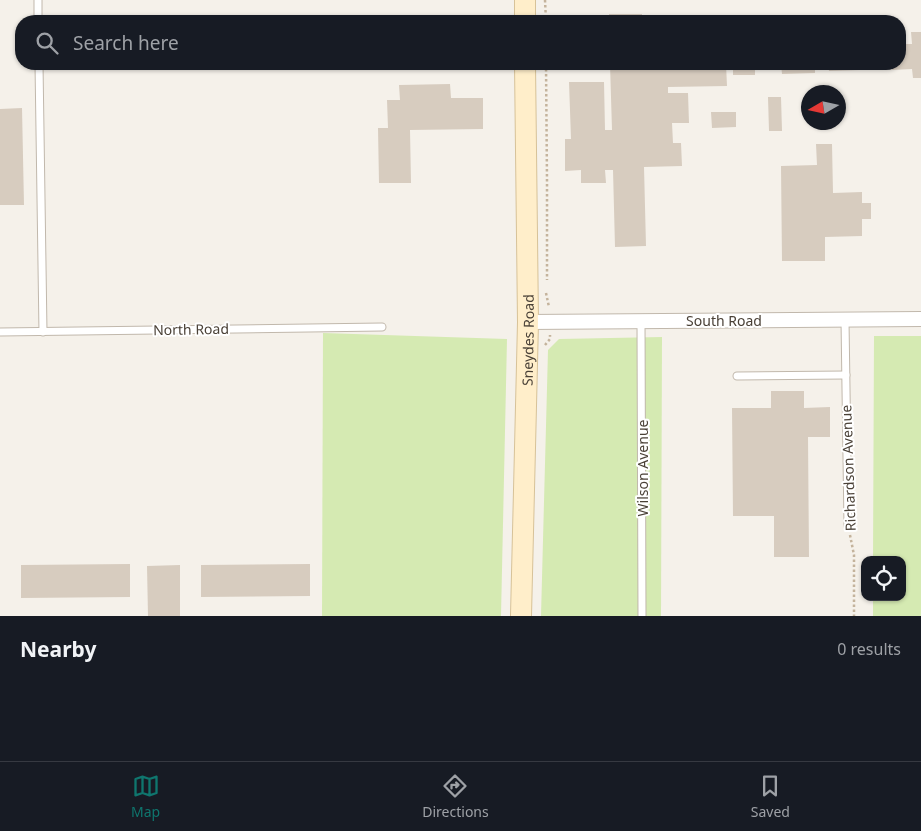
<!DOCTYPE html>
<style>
body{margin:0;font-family:"Noto Sans",sans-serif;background:#242831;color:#f1f3f6}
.controls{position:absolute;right:15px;bottom:15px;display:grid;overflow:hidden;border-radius:10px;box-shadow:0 1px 4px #0004}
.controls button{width:45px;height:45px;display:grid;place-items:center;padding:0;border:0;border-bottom:1px solid #363941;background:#171b24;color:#f1f3f6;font:25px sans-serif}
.compass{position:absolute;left:801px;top:85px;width:45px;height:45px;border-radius:50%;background:#171b24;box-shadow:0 1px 4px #0004;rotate:261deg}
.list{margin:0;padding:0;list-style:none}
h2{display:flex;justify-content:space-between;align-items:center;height:65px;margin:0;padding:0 20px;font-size:21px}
h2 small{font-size:16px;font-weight:400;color:#9ea1a6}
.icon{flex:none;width:28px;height:28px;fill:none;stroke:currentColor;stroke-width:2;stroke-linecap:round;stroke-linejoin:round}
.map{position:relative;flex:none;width:921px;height:616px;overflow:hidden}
.search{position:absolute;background:#171b24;box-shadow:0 1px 4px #0004;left:15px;right:15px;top:15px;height:55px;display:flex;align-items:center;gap:12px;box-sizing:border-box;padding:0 18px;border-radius:20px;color:#9ea1a6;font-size:19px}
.sheet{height:145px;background:#171b24}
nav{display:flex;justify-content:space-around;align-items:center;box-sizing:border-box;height:70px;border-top:1px solid #363941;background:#171b24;font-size:14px;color:#9ea1a6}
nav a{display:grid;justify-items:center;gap:2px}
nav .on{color:#0f766e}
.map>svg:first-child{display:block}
</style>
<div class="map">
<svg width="921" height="616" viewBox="0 0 921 616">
<rect width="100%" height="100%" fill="#f5f1ea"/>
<!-- green -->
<g fill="#d5eab2">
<path d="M323 333 507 339 501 616H322Z"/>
<path d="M874 336H921V616H873V597H902V560H873Z"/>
<path d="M662 337 661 616H541L548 350 559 339Z"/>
</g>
<!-- building -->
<g fill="#d7ccbf">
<rect x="609" y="14" width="33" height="7"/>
<path d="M911 32H921V78H913L912 69 892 70V64H900V44H912Z"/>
<path d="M610 64H726L727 86 668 87V93H688L689 123H672L673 143H681L682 166 644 167 646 246 615 247 613 170H605L606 183H581V170L565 171V139H571L569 82H604L605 130H612Z"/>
<rect x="733" y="64" width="22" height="11"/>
<path d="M781 64H815V73L782 74Z"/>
<path d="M828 64H858L859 70 829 71Z"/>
<path d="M450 84 451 98H483V129L410 130 411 183H379L378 128H388L387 100H400L399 85Z"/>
<path d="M768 97H781L782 131H769Z"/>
<path d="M22 108 24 205H0V109Z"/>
<path d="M711 112H736V127L712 128Z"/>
<path d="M816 144H832L833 193 862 192V203H871V219H862V236L825 237V261H782L781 166 817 165Z"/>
<path d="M771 391H804V408L830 407V437H808L809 557H774V516H733L732 408H771Z"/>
<path d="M130 564V597L21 598V565Z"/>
<path d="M310 564V596L201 597V565Z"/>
<path d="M180 565V616H148L147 566Z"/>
</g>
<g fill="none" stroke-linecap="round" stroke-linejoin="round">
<!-- service casing -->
<g stroke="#c1b8ac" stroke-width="9">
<g id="service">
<path d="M38 0V21"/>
<path d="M39 64 43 332"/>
<path d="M845 320 848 526"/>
<path d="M641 321 642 616"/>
<path d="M0 332 382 327"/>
<path d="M737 376 846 375"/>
</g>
</g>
<!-- minor casing -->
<g stroke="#c1b8ac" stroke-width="16">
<path id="minor" d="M528 322 921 319"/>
</g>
<!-- secondary casing -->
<g stroke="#d7c298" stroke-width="22">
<g id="secondary">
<path d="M525 0V21"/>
<path id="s1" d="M521 616 528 322 525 64"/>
</g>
</g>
<!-- path -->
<g stroke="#c4b39c" stroke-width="2.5" stroke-dasharray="2.5 2.5" stroke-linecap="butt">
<path d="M545 0 546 21"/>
<path d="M546 64 547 181V280"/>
<path d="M546 293 549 307"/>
<path d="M545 345 550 339V335"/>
<path d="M850 535 854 555V616"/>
</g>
<!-- service -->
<use href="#service" stroke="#fff" stroke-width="7"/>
<!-- minor -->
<use href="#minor" stroke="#fff" stroke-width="14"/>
<!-- secondary -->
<use href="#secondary" stroke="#ffeeca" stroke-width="20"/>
</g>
<g text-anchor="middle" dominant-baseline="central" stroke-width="4" stroke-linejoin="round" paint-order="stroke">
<!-- street labels -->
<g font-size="14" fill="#4a4137" stroke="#fff">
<text x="724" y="320">South Road</text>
<text transform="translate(191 329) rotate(-1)">North Road</text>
<text stroke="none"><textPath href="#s1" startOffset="276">Sneydes Road</textPath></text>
<text transform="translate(642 468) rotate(-90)">Wilson Avenue</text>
<text transform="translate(848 468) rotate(-92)">Richardson Avenue</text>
</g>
</g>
</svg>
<div class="controls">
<button><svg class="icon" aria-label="locate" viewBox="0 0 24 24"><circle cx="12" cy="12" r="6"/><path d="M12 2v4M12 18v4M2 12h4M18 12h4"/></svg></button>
</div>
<svg class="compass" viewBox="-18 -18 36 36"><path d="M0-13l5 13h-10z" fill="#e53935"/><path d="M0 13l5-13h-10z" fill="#9ea1a6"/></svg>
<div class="search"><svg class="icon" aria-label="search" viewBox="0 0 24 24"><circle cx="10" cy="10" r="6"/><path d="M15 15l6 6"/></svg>Search here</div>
</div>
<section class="sheet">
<h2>Nearby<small>0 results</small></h2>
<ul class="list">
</ul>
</section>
<nav>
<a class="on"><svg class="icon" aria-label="map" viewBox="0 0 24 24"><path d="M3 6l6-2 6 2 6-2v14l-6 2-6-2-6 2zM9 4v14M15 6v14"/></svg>Map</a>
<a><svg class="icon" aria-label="directions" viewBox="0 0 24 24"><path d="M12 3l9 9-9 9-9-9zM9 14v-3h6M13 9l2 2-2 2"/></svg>Directions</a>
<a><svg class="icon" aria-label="saved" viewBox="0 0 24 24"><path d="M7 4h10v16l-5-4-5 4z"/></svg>Saved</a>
</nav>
